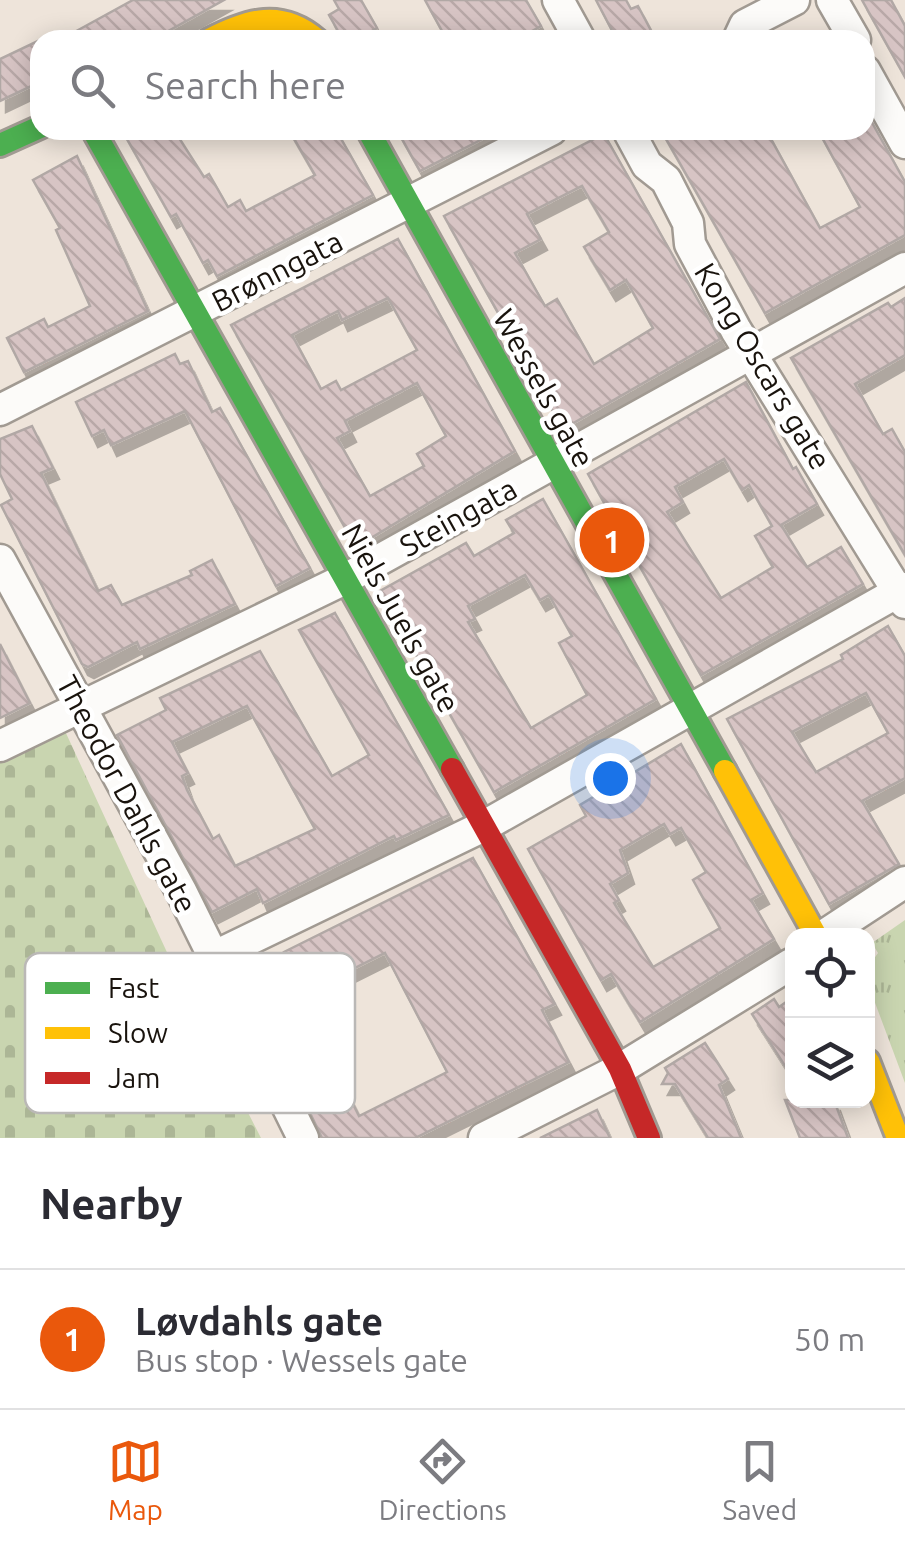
<!DOCTYPE html>
<meta charset="utf-8">
<style>
body{margin:0;font-family:Ubuntu,sans-serif;background:#f7f7f7;color:#2b2b33}
.controls{position:absolute;right:30px;bottom:30px;display:grid;overflow:hidden;border-radius:20px;box-shadow:0 5px 25px #0003}
.controls button{width:90px;height:90px;display:grid;place-items:center;padding:0;border:0;border-bottom:2px solid #e1e1e2;background:#fff;color:#2b2b33;font:50px sans-serif}
.you{position:absolute;left:610px;top:778px;width:35px;height:35px;margin:-25px;border:8px solid #fff;border-radius:50%;background:#1a73e8;box-shadow:0 0 0 15px #1a73e833}
.badge{display:grid;place-items:center;width:65px;height:65px;border-radius:50%;background:#ea580c;color:#fff;font-size:32px;font-weight:700}
.pin{position:absolute;translate:-50% -50%;border:5px solid #fff;box-shadow:0 2px 10px #0006}
.list{margin:0;padding:0;list-style:none}
h2{display:flex;justify-content:space-between;align-items:center;height:130px;margin:0;padding:0 40px;font-size:42px}
h2 small{font-size:32px;font-weight:400;color:#7c7c81}
.list li{display:grid;grid-template-columns:65px 1fr auto;gap:30px;align-items:center;box-sizing:border-box;height:140px;padding:0 40px;border-top:2px solid #e1e1e2}
.list b{display:block;font-size:38px;white-space:nowrap}
.list p{margin:0;font-size:32px;white-space:nowrap;color:#7c7c81}
.list em{font-size:32px;font-style:normal;color:#7c7c81}
.icon{flex:none;width:55px;height:55px;fill:none;stroke:currentColor;stroke-width:2;stroke-linecap:round;stroke-linejoin:round}
.map{position:relative;flex:none;width:905px;height:1138px;overflow:hidden}
.search{position:absolute;background:#fff;box-shadow:0 5px 25px #0003;left:30px;right:30px;top:30px;height:110px;display:flex;align-items:center;gap:25px;box-sizing:border-box;padding:0 35px;border-radius:30px;color:#7c7c81;font-size:38px}
.sheet{height:270px;background:#fff}
nav{display:flex;justify-content:space-around;align-items:center;box-sizing:border-box;height:140px;border-top:2px solid #e1e1e2;background:#fff;font-size:28px;color:#7c7c81}
nav a{display:grid;justify-items:center;gap:5px}
nav .on{color:#ea580c}
.map>svg:first-child{display:block}
</style>
<div class="map">
<svg width="905" height="1138" viewBox="0 0 905 1138">
<defs>
<pattern id="cemetery-stones" width="16" height="16" patternUnits="userSpaceOnUse" patternTransform="scale(2.5)"><rect width="16" height="16" fill="#c9d5b0"/><path d="M2 7V4a2 2 0 0 1 4 0v3zM10 15v-3a2 2 0 0 1 4 0v3z" fill="#acb696"/></pattern>
<pattern id="park-tufts" width="24" height="20" patternUnits="userSpaceOnUse" patternTransform="scale(2.5)"><rect width="24" height="20" fill="#c9d5b0"/><path d="M3 7l-1-3M5 7V3M7 7l1-3M15 17l-1-3M17 17v-4M19 17l1-3" fill="none" stroke="#acb696"/></pattern>
<pattern id="building-back-hatch" width="6" height="6" patternUnits="userSpaceOnUse" patternTransform="scale(2.5)"><rect width="6" height="6" fill="#d7c4c4"/><path d="M-1 5l2 2M0 0l6 6M5-1l2 2" fill="none" stroke="#b8a8a7"/></pattern>
<filter id="shadow"><feDropShadow dx="6" dy="11" stdDeviation="0" flood-color="#0004"/></filter>
</defs>
<rect width="100%" height="100%" fill="#eee4da"/>
<!-- cemetery -->
<path fill="url(#cemetery-stones)" d="M65 731 177 974 261 1138H0V763Z"/>
<!-- park -->
<path fill="url(#park-tufts)" d="M905 920V1083L868 984V967L878 953 872 943Z"/>
<!-- building -->
<g fill="url(#building-back-hatch)" stroke="#b1a8a5" stroke-width="2.5" fill-rule="evenodd" filter="url(#shadow)">
<path d="M133 0H224L152 40H60Z"/>
<path d="M334 0H361L377 28 356 40H343L329 15 339 9Z"/>
<path d="M425 0H526L541 26 516 40H447Z"/>
<path d="M596 0H626L631 9 638 6 656 40H617Z"/>
<path d="M862 0H891L905 26V77Z"/>
<path d="M40 40V82L0 101V59Z"/>
<path d="M865 110 905 182V235L765 313 661 130H766L820 228 860 207 818 130H865Z"/>
<path d="M122 130H174L204 177 209 174 228 207 240 200 246 211 315 175 289 130H336L373 195 217 276 208 260 203 263 176 214 171 217Z"/>
<path d="M397 130H500L420 171Z"/>
<path d="M604 134 720 339 563 429 444 216ZM582 186 609 232 584 247 610 290 626 280 653 328 594 364 557 299 545 306 515 253 541 239 527 214Z"/>
<path d="M77 156 148 311 24 372 7 338 44 319 48 327 90 306 56 230 60 228 33 180Z"/>
<path d="M398 239 515 451 356 547 231 325ZM388 298 417 350 341 390 336 381 321 389 292 335 338 311 342 320ZM417 383 446 436 417 454 424 466 370 496 337 438 350 431 345 421Z"/>
<path d="M905 298V355L855 384 883 434 892 429 905 452V555L791 358 888 303 891 307Z"/>
<path d="M175 354 180 364 188 361 212 412 220 408 310 568 276 586 185 411 111 445 104 430 92 436 76 402Z"/>
<path d="M746 382 793 469 796 467 817 504 781 525 807 567 841 547 863 584 701 675 588 474ZM724 459 742 490 749 485 772 526 755 536 773 567 721 598 667 512 683 502 675 487Z"/>
<path d="M32 426 53 468 41 473 98 591 111 585 122 605 192 575 190 571 212 560 235 604 140 649 137 642 88 667 82 664 1 505 12 499 0 474V439Z"/>
<path d="M543 499 656 699 494 792 380 591 466 543 474 556 514 533 506 520ZM525 575 540 600 549 595 572 636 559 643 587 695 531 728 468 622 475 619 468 606Z"/>
<path d="M335 613 449 815 396 840 394 836 263 903 257 889 212 912 117 735 166 710 160 698 260 651 332 776 369 755 299 630ZM247 706 315 829 235 866 219 835 213 839 187 790 182 776 188 773 172 742Z"/>
<path d="M888 626 905 656V778L862 801 899 864 829 904 727 719 843 659 841 655ZM866 693 888 733 816 772 792 732Z"/>
<path d="M0 644 30 703 0 718Z"/>
<path d="M681 744 763 893 751 900 774 939 640 1022 611 974 601 980 528 849 586 816 580 805ZM664 824 670 834 681 828 706 872 693 880 720 928 653 967 614 903 619 900 610 884 628 873 620 850Z"/>
<path d="M473 858 555 1004 542 1010 569 1062 415 1138H322L249 985 290 964 284 952ZM385 953 447 1072 359 1116 343 1084 337 1087 335 1083 308 1030 315 1026 299 996Z"/>
<path d="M792 998V1077L752 1014 774 999 779 1007Z"/>
<path d="M705 1043 728 1079 719 1085 741 1138H708L675 1084H662L668 1073 665 1068Z"/>
<path d="M785 1100H834L848 1138H800Z"/>
<path d="M597 1110 610 1138H540Z"/>
</g>
<g fill="none" stroke-linecap="round" stroke-linejoin="round">
<!-- lane casing -->
<g stroke="#a19a92" stroke-width="20">
<g id="lane">
<path d="M184 971 213 957"/>
<path d="M165 980 171 977"/>
</g>
</g>
<!-- street casing -->
<g stroke="#a19a92" stroke-width="35">
<g id="street">
<path d="M558 0 580 40"/>
<path d="M832 0 855 40"/>
<path d="M738 40 745 25 794 0"/>
<path d="M865 71 905 143"/>
<path d="M628 130 647 165 666 180 688 223 690 244 736 330 905 603"/>
<path d="M0 410 551 130"/>
<path d="M0 560 181 891 303 1138"/>
<path d="M0 746 345 579 905 268"/>
<path d="M823 936 905 882"/>
<path d="M213 957 484 826 905 588"/>
<path d="M484 1138 620 1069 791 964"/>
</g>
</g>
<!-- fast casing -->
<g stroke="#a19a92" stroke-width="28">
<g id="fast">
<path d="M93 130 452 769"/>
<path d="M368 130 725 771"/>
<path d="M0 145 40 127"/>
</g>
</g>
<!-- slow casing -->
<g stroke="#a19a92" stroke-width="28">
<g id="slow">
<path d="M209 40C248 20 281 9 317 40"/>
<path d="M725 771 816 936"/>
<path d="M868 1061 898 1138"/>
</g>
</g>
<!-- jam casing -->
<g stroke="#a19a92" stroke-width="28">
<path id="jam" d="M452 769 620 1069 649 1138"/>
</g>
<!-- lane -->
<use href="#lane" stroke="#fcfbf9" stroke-width="15"/>
<!-- street -->
<use href="#street" stroke="#fcfbf9" stroke-width="30"/>
<!-- fast -->
<use href="#fast" stroke="#4caf50" stroke-width="22"/>
<!-- slow -->
<use href="#slow" stroke="#ffc107" stroke-width="22"/>
<!-- jam -->
<use href="#jam" stroke="#c62828" stroke-width="22"/>
</g>
<g text-anchor="middle" dominant-baseline="central" stroke-width="9" stroke-linejoin="round" paint-order="stroke">
<!-- street labels -->
<g font-size="30" fill="#19130d" stroke="#fff">
<text transform="translate(277 271) rotate(-27)">Brønngata</text>
<text transform="translate(763 366) rotate(59)">Kong Oscars gate</text>
<text transform="translate(544 388) rotate(61)">Wessels gate</text>
<text transform="translate(458 517) rotate(-29)">Steingata</text>
<text transform="translate(401 618) rotate(61)">Niels Juels gate</text>
<text transform="translate(127 794) rotate(62)">Theodor Dahls gate</text>
</g>
</g>
<!-- legend -->
<rect x="25" y="953" width="330" height="160" rx="15" fill="#fff" stroke="#bab8b6" stroke-width="2.5"/>
<rect x="45" y="982" width="45" height="12" fill="#4caf50"/>
<rect x="45" y="1027" width="45" height="12" fill="#ffc107"/>
<rect x="45" y="1072" width="45" height="12" fill="#c62828"/>
<g font-size="28" fill="#19130d">
<text x="108" y="998">Fast</text>
<text x="108" y="1043">Slow</text>
<text x="108" y="1088">Jam</text>
</g>
</svg>
<div class="controls">
<button><svg class="icon" aria-label="locate" viewBox="0 0 24 24"><circle cx="12" cy="12" r="6"/><path d="M12 2v4M12 18v4M2 12h4M18 12h4"/></svg></button>
<button><svg class="icon" aria-label="layers" viewBox="0 0 24 24"><path d="M12 4l9 5-9 5-9-5zM3 14l9 5 9-5"/></svg></button>
</div>
<div class="you"></div>
<div class="pin badge" style="left:612px;top:540px">1</div>
<div class="search"><svg class="icon" aria-label="search" viewBox="0 0 24 24"><circle cx="10" cy="10" r="6"/><path d="M15 15l6 6"/></svg>Search here</div>
</div>
<section class="sheet">
<h2>Nearby<small></small></h2>
<ul class="list">
<li><span class="badge">1</span><div><b>Løvdahls gate</b><p>Bus stop · Wessels gate</p></div><em>50 m</em></li>
</ul>
</section>
<nav>
<a class="on"><svg class="icon" aria-label="map" viewBox="0 0 24 24"><path d="M3 6l6-2 6 2 6-2v14l-6 2-6-2-6 2zM9 4v14M15 6v14"/></svg>Map</a>
<a><svg class="icon" aria-label="directions" viewBox="0 0 24 24"><path d="M12 3l9 9-9 9-9-9zM9 14v-3h6M13 9l2 2-2 2"/></svg>Directions</a>
<a><svg class="icon" aria-label="saved" viewBox="0 0 24 24"><path d="M7 4h10v16l-5-4-5 4z"/></svg>Saved</a>
</nav>
